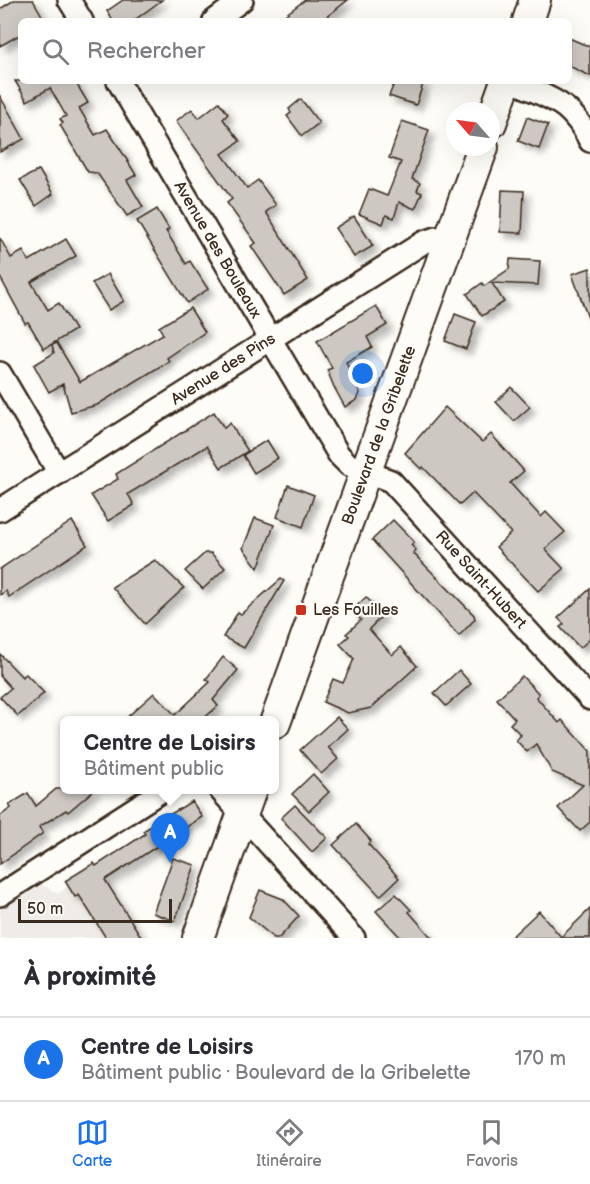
<!DOCTYPE html>
<html lang="fr">
<meta charset="utf-8">
<style>
body{margin:0;font-family:"Balsamiq Sans",sans-serif;background:#f7f7f7;color:#2b2b33}
.compass{position:absolute;left:446px;top:102px;width:54px;height:54px;border-radius:50%;background:#fff;box-shadow:0 6px 24px #0002;rotate:298deg}
.scale{position:absolute;left:18px;bottom:15px;width:154px;box-sizing:border-box;padding-left:6px;border:3px solid #3b2a1e;border-top:0;font-size:16px;line-height:21px;white-space:nowrap;color:#3b2a1e;-webkit-text-stroke:4px #fdfcf7;paint-order:stroke}
.you{position:absolute;left:363px;top:374px;width:21px;height:21px;margin:-15px;border:4px solid #fff;border-radius:50%;background:#1a73e8;box-shadow:0 0 0 9px #1a73e833}
.badge{display:grid;place-items:center;width:39px;height:39px;border-radius:50%;background:#1a73e8;color:#fff;font-size:20px;font-weight:700}
.pin{position:absolute;translate:-50% -50px;filter:drop-shadow(0 2px 3px #0008)}
.pin::after{content:'';position:absolute;top:32px;width:21px;height:18px;background:inherit;clip-path:polygon(0 0,100% 0,50% 100%)}
.popup{position:absolute;left:60px;top:716px;width:219px;height:78px;box-sizing:border-box;display:grid;place-content:center;border-radius:9px;background:#fff;filter:drop-shadow(0 2px 4px #0005);font-size:20px;white-space:nowrap;color:#7c7c81}
.popup b{font-size:22px;color:#2b2b33}
.popup::after{content:'';position:absolute;left:50%;top:100%;margin-left:-12px;border:12px solid transparent;border-top-color:#fff}
.list{margin:0;padding:0;list-style:none}
h2{display:flex;justify-content:space-between;align-items:center;height:78px;margin:0;padding:0 24px;font-size:26px}
h2 small{font-size:20px;font-weight:400;color:#7c7c81}
.list li{display:grid;grid-template-columns:39px 1fr auto;gap:18px;align-items:center;box-sizing:border-box;height:84px;padding:0 24px;border-top:2px solid #e1e1e2}
.list b{display:block;font-size:22px;white-space:nowrap}
.list p{margin:0;font-size:20px;white-space:nowrap;color:#7c7c81}
.list em{font-size:20px;font-style:normal;color:#7c7c81}
.icon{flex:none;width:33px;height:33px;fill:none;stroke:currentColor;stroke-width:2;stroke-linecap:round;stroke-linejoin:round}
.map{position:relative;flex:none;width:590px;height:938px;overflow:hidden}
.search{position:absolute;background:#fff;box-shadow:0 6px 24px #0002;left:18px;right:18px;top:18px;height:66px;display:flex;align-items:center;gap:15px;box-sizing:border-box;padding:0 21px;border-radius:9px;color:#7c7c81;font-size:22px}
.sheet{height:162px;background:#fff}
nav{display:flex;justify-content:space-around;align-items:center;box-sizing:border-box;height:84px;border-top:2px solid #e1e1e2;background:#fff;font-size:16px;color:#7c7c81}
nav a{display:grid;justify-items:center;gap:3px}
nav .on{color:#1a73e8}
.map>svg:first-child{display:block}
</style>
<div class="map">
<svg width="590" height="938" viewBox="0 0 590 938">
<defs>
<filter id="shadow"><feDropShadow dx="5.5" dy="5.5" stdDeviation="3" flood-color="#0004"/></filter>
</defs>
<rect width="100%" height="100%" fill="#fdfcf7"/>
<filter id="ink" filterUnits="userSpaceOnUse"><feTurbulence type="fractalNoise" baseFrequency=".0167" numOctaves="2"/><feDisplacementMap in="SourceGraphic" scale="12" xChannelSelector="R" yChannelSelector="G"/><feConvolveMatrix kernelMatrix="1 2 1 2 8 2 1 2 1" color-interpolation-filters="sRGB"/></filter>
<g filter="url(#ink)">
<!-- built -->
<path fill="#efece7" d="M94 863 142 938H0V908L39 883 58 894 68 886 65 881Z"/>
<!-- building -->
<g fill="#cdc8c2" stroke="#3b2a1e" stroke-width="1.5" filter="url(#shadow)">
<path d="M14 0H33L45 21H21V34L0 46V9Z"/>
<path d="M123 0H162L133 21H113L107 11Z"/>
<path d="M305 0H348L321 21H277Z"/>
<path d="M569 38 590 47V76L569 66Z"/>
<path d="M15 81H75L88 103 79 108 95 135 107 129 124 155 136 175 127 180 143 207 127 216 97 173 88 172 60 125 63 123 60 119 66 116 50 88 27 101Z"/>
<path d="M395 81H424L416 105 389 96Z"/>
<path d="M0 96 24 139 0 152Z"/>
<path d="M301 99 319 123 302 136 287 116 291 113 289 109Z"/>
<path d="M219 102 228 114 223 119 240 141 222 154 247 188 258 180 276 205 266 212 308 280 284 295 251 246 256 243 227 203 232 199 176 121 192 109 199 118Z"/>
<path d="M527 117 548 125 539 149 518 141Z"/>
<path d="M402 121 429 130 412 179 420 183 417 191 422 193 415 209 399 202 394 218 386 215 383 224 359 214 369 189 387 196 401 162 389 158Z"/>
<path d="M39 170 53 194 36 206 20 180Z"/>
<path d="M502 190 524 191 522 233 500 232Z"/>
<path d="M157 209 169 229 166 231 186 264 190 261 208 289 187 303 137 221Z"/>
<path d="M354 216 373 246 354 257 335 228Z"/>
<path d="M0 238 11 258 23 251 29 261 66 239 76 256 31 282 48 310 59 303 75 330 44 349 28 322 25 323 0 277Z"/>
<path d="M510 259 540 261 538 285 492 283 504 302 482 316 467 294 482 283 484 286 509 269Z"/>
<path d="M590 268V318H588L572 274Z"/>
<path d="M108 274 124 301 109 310 92 283Z"/>
<path d="M376 306 387 325 367 337 372 347 346 362 360 393 357 400 345 407 334 387 327 370 332 368 317 341Z"/>
<path d="M190 308 205 332 167 358 169 361 97 405 71 412 63 384 49 392 34 365 54 353 52 345 57 343 80 382 163 334 159 327Z"/>
<path d="M455 314 476 322 466 349 445 341Z"/>
<path d="M511 387 530 407 514 421 496 402Z"/>
<path d="M445 407 482 442 491 434 524 471 510 483 541 517 546 512 565 532 545 549 564 569 538 591 496 547 511 533 473 493 460 505 423 467 421 469 405 453Z"/>
<path d="M214 412 224 428 230 423 248 451 221 468 207 446 128 494 134 505 108 521 91 495 118 479 116 474Z"/>
<path d="M267 440 278 458 254 473 243 455Z"/>
<path d="M288 485 314 495 303 527 277 517Z"/>
<path d="M255 518 274 525 258 568 243 548Z"/>
<path d="M393 520 414 542 411 545 416 550 413 553 474 615 475 619 459 636 372 540Z"/>
<path d="M72 521 87 545 9 597 6 591 0 595V569Z"/>
<path d="M205 553H211L225 568 203 589 185 571Z"/>
<path d="M155 560 184 588 145 624 112 587Z"/>
<path d="M281 579 284 581 244 648 223 637 238 612 241 614Z"/>
<path d="M590 589V639L580 648 560 627 564 624 558 618Z"/>
<path d="M366 597 383 615 369 629 392 655 401 647 417 666 371 708 348 713 323 702 333 679 343 683 354 659 340 644 349 636 346 634 361 620 352 610Z"/>
<path d="M0 654 22 677 26 674 44 693 18 716 0 697 11 688 0 676Z"/>
<path d="M223 657 238 670 213 700 218 706 202 720H124L154 693 175 715 210 682 206 679Z"/>
<path d="M459 670 471 684 446 706 434 693Z"/>
<path d="M522 676 539 694 536 697 559 723 562 720 590 751V822L580 831 558 808 583 785 552 772 536 744 527 752 516 740 521 735 510 724 515 719 497 699Z"/>
<path d="M337 717 348 729 328 747 338 759 321 774 300 750Z"/>
<path d="M313 774 329 792 309 811 292 794Z"/>
<path d="M56 789H95L68 812 66 810 39 827 43 833 0 864V816L11 808 9 805 28 793 36 806Z"/>
<path d="M192 801 202 817 105 880 142 938H106L79 895 75 897 65 881 94 863 96 866 145 834 143 831Z"/>
<path d="M295 805 327 838 312 852 281 818Z"/>
<path d="M356 824 371 841 368 844 399 878 380 896 333 845Z"/>
<path d="M173 858 195 865 175 921 153 913Z"/>
<path d="M260 890 283 899 299 916 279 938H274L249 917Z"/>
<path d="M396 894 411 910 409 912 432 938H401L376 911Z"/>
<path d="M590 909V938H510L539 911 561 937Z"/>
</g>
<g fill="none" stroke-linecap="round" stroke-linejoin="round">
<!-- street casing -->
<g stroke="#3b2a1e" stroke-width="26">
<g id="street">
<path d="M69 0 82 21"/>
<path d="M214 21 242 0"/>
<path id="s1" d="M118 81 339 455 349 465 391 481 590 699"/>
<path d="M513 81C551 100 570 100 590 141"/>
<path d="M0 373 59 473"/>
<path id="s2" d="M0 510 424 242 436 238H450"/>
<path d="M220 790 354 938"/>
<path d="M0 895 163 790"/>
</g>
</g>
<!-- secondary casing -->
<g stroke="#3b2a1e" stroke-width="34">
<g id="secondary">
<path d="M528 21 535 0"/>
<path d="M491 123 506 81"/>
<path id="s3" d="M275 723 483 147"/>
<path d="M198 938 251 790"/>
</g>
</g>
<!-- street -->
<use href="#street" stroke="#fdfcf7" stroke-width="21"/>
<!-- secondary -->
<use href="#secondary" stroke="#fdfcf7" stroke-width="30"/>
</g>
</g>
<!-- markers -->
<rect fill="#c8321e" stroke="#fdfcf7" stroke-width="2" x="295" y="604" width="12" height="12" rx="3"/>
<g text-anchor="middle" dominant-baseline="central" stroke-width="4.5" stroke-linejoin="round" paint-order="stroke">
<!-- street labels -->
<g font-size="16" fill="#3b2a1e" stroke="#fdfcf7">
<text stroke="none"><textPath href="#s1" startOffset="196">Avenue des Bouleaux</textPath></text>
<text stroke="none"><textPath href="#s2" startOffset="264">Avenue des Pins</textPath></text>
<text stroke="none"><textPath href="#s3" startOffset="306">Boulevard de la Gribelette</textPath></text>
<text stroke="none"><textPath href="#s1" startOffset="627">Rue Saint-Hubert</textPath></text>
</g>
<!-- poi labels -->
<g font-size="16" fill="#3b2a1e" stroke="#fdfcf7" text-anchor="start">
<text x="313" y="610">Les Fouilles</text>
</g>
</g>
</svg>
<svg class="compass" viewBox="-18 -18 36 36"><path d="M0-13l5 13h-10z" fill="#e53935"/><path d="M0 13l5-13h-10z" fill="#7c7c81"/></svg>
<div class="scale">50 m</div>
<div class="you"></div>
<div class="pin badge" style="left:170px;top:863px">A</div>
<div class="popup"><b>Centre de Loisirs</b>Bâtiment public</div>
<div class="search"><svg class="icon" aria-label="search" viewBox="0 0 24 24"><circle cx="10" cy="10" r="6"/><path d="M15 15l6 6"/></svg>Rechercher</div>
</div>
<section class="sheet">
<h2>À proximité<small></small></h2>
<ul class="list">
<li><span class="badge">A</span><div><b>Centre de Loisirs</b><p>Bâtiment public · Boulevard de la Gribelette</p></div><em>170 m</em></li>
</ul>
</section>
<nav>
<a class="on"><svg class="icon" aria-label="map" viewBox="0 0 24 24"><path d="M3 6l6-2 6 2 6-2v14l-6 2-6-2-6 2zM9 4v14M15 6v14"/></svg>Carte</a>
<a><svg class="icon" aria-label="directions" viewBox="0 0 24 24"><path d="M12 3l9 9-9 9-9-9zM9 14v-3h6M13 9l2 2-2 2"/></svg>Itinéraire</a>
<a><svg class="icon" aria-label="saved" viewBox="0 0 24 24"><path d="M7 4h10v16l-5-4-5 4z"/></svg>Favoris</a>
</nav>
